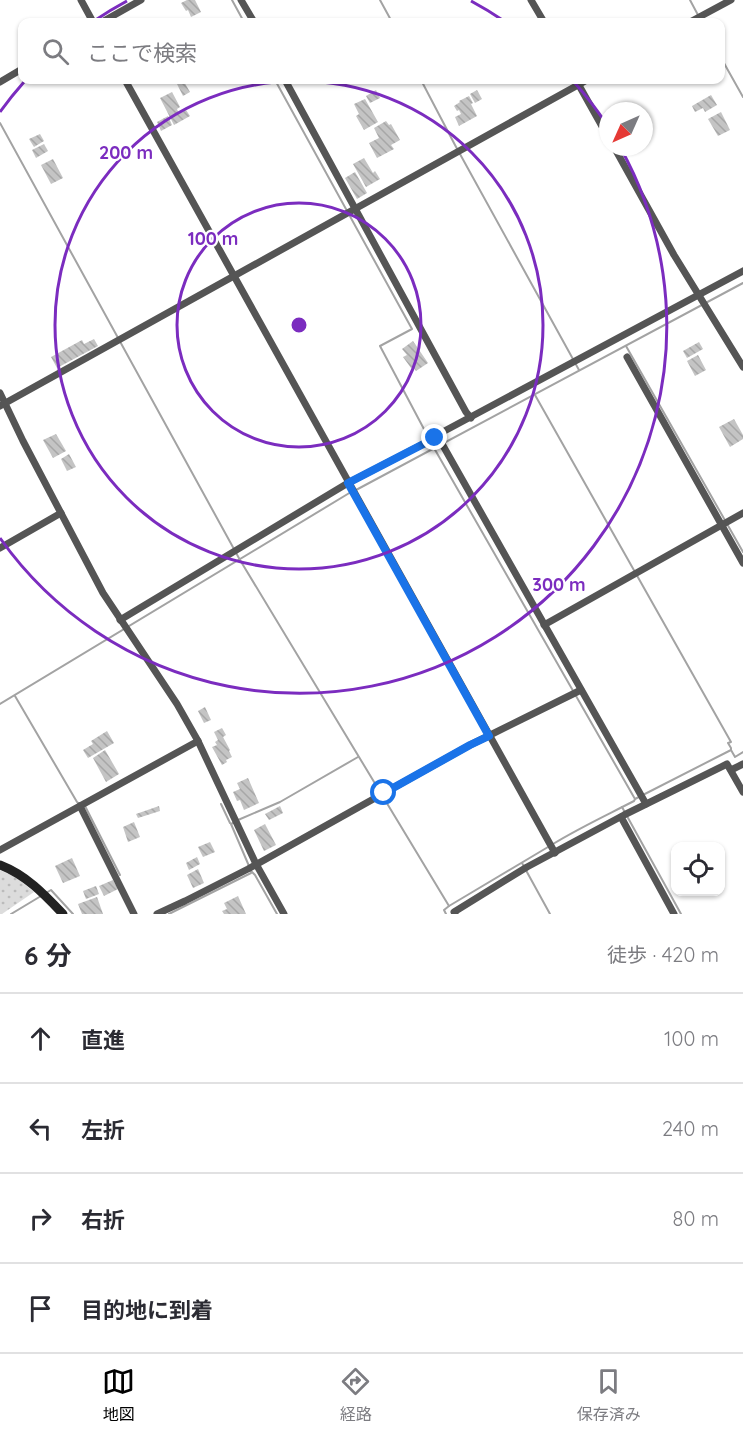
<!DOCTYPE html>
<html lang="ja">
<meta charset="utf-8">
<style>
body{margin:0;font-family:Quicksand,"Noto Sans JP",sans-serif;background:#f7f7f7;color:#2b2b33}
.controls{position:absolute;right:18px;bottom:18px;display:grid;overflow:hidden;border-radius:12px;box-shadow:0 2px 4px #0004}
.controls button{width:54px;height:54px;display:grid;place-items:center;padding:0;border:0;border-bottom:2px solid #e1e1e2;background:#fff;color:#2b2b33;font:30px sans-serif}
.compass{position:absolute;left:599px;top:102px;width:54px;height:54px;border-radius:50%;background:#fff;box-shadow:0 2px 4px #0004;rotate:225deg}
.stop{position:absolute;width:18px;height:18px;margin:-14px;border:4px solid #1a73e8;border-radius:50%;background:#fff}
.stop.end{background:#1a73e8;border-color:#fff;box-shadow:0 2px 6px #0008}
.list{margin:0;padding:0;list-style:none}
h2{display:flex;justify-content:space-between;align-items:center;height:78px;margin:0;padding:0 24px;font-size:26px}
h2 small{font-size:20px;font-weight:400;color:#7c7c81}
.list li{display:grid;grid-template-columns:39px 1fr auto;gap:18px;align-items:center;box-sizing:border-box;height:90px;padding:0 24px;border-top:2px solid #e1e1e2}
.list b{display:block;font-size:22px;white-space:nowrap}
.list em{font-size:20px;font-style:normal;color:#7c7c81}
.icon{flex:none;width:33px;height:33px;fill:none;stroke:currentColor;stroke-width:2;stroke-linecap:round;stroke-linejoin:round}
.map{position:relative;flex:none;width:743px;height:914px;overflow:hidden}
.search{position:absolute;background:#fff;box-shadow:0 2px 4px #0004;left:18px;right:18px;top:18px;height:66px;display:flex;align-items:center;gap:15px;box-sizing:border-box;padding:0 21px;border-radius:12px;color:#7c7c81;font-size:22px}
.sheet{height:438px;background:#fff}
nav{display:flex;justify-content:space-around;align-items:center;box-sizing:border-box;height:84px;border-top:2px solid #e1e1e2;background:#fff;font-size:16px;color:#7c7c81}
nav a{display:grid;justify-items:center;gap:3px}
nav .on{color:#000}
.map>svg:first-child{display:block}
</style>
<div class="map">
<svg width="743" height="914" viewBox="0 0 743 914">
<defs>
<pattern id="park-dots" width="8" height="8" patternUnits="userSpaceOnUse" patternTransform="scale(1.5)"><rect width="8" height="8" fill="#dcdcdc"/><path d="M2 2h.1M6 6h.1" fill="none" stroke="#bbb" stroke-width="1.8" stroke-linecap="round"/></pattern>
<pattern id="building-back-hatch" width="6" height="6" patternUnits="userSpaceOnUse" patternTransform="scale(1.5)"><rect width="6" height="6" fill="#c4c4c4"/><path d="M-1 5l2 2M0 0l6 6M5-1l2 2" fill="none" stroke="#a7a7a7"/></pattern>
</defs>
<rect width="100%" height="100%" fill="#fff"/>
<!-- park -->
<path fill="url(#park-dots)" d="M0 870 17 878 34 892 2 914H0Z"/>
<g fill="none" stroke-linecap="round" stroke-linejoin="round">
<!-- stream -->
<g stroke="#a3a3a3" stroke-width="2">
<path d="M232 0 244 22"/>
<path d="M380 0 392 22"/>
<path d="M690 0 698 15"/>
<path d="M720 56 743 97"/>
<path d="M275 80 412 329 380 346 434 448 635 799"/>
<path d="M421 80 455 145 579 370"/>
<path d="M0 123 240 560 449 906"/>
<path d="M626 346 743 552"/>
<path d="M535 395 731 742 728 743 731 748V750"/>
<path d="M356 490 743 283"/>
<path d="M15 696 77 802 80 804"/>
<path d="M0 704 351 492"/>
<path d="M221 804 230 823"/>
<path d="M85 806 120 875"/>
<path d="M622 807 681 914"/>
<path d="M238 820 280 802 358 757"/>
<path d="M233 823 231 824 249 866"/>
<path d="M553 844C579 828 607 815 634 801L635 799 731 750 735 757 743 752"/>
<path d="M522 863 550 914"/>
<path d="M251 871 255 875 277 914"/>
<path d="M46 893 51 890 73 914"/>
<path d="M11 914 41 896"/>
<path d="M169 914 251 873"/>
<path d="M446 914 444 910 449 906 548 847"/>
</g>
</g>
<!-- building -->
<g fill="url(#building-back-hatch)">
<path d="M187 0H195L201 12 191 17 188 10 186 11 181 3Z"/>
<path d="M181 80H183L190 92 183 96 176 82Z"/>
<path d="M376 90 380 98 370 103 366 96Z"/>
<path d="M477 90 482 99 475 103 470 94Z"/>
<path d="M172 92 180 107 177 109 179 114 186 110 190 116 174 125 160 98Z"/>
<path d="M711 95 717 105 705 112 703 108 695 112 692 106Z"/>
<path d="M469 96 473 103 471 104 477 116 459 126 455 117 461 114 459 110 457 111 454 106 460 102 459 101Z"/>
<path d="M365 99 378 122 364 130 356 116 359 114 354 104Z"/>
<path d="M721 112 730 130 718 136 708 119Z"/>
<path d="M168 116 172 125 161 131 157 122Z"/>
<path d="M386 121 389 125 391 124 400 140 391 145 394 149 377 158 369 143 379 138 374 128Z"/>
<path d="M40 134 44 141 34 147 29 139Z"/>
<path d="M44 144 48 151 36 158 32 150Z"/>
<path d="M364 158 373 173 375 171 380 179 366 187 353 164Z"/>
<path d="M53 159 63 178 51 184 41 165Z"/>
<path d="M355 172 367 193 357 199 345 178Z"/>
<path d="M94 339 98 346 57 368 51 357 82 340 84 344Z"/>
<path d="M413 341 428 363 416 371 413 367 411 368 403 357 407 355 402 349Z"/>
<path d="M699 342 703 349 687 358 683 351Z"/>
<path d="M698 355 706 370 695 376 687 361Z"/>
<path d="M734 419 743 435V439L730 447 719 427Z"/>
<path d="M56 434 66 451 53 458 43 440Z"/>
<path d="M69 454 76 467 67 471 61 459Z"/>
<path d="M205 707 211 720 204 723 198 711Z"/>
<path d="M222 728 226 735 223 737 230 750 229 751 232 757 226 760 227 762 222 765 212 747 217 745 215 742 218 740 214 732Z"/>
<path d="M107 731 114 743 88 758 83 750 93 744 91 741Z"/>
<path d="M105 750 119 774 106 782 93 758Z"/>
<path d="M248 778 259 803 244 810 240 800 237 801 233 792 240 789 237 783Z"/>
<path d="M159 806 160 811 138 818 136 814Z"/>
<path d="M280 806 283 813 269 820 265 814Z"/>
<path d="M134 822 140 837 128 842 123 827Z"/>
<path d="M265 824 276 845 264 851 254 830Z"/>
<path d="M210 842 215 852 203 857 198 847Z"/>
<path d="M197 857 200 864 189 870 186 863Z"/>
<path d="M72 858 80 876 63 883 55 866Z"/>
<path d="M198 869 204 883 193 888 187 875Z"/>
<path d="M113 880 118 889 104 896 99 886Z"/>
<path d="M96 886 99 894 86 899 83 891Z"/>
<path d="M238 896 246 914H224L222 911 227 909 224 903Z"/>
<path d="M97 897 103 914H82L78 904Z"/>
</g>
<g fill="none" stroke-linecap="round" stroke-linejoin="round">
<!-- street -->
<g stroke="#555" stroke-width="7">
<path d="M81 0 93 22"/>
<path d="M241 0 254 22"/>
<path d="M531 0 544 22"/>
<path d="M102 22 141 0"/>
<path d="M690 22 731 0"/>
<path d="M125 80 555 853"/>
<path d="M285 80 466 412 471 418"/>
<path d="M576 80 608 137"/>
<path d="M0 82 22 69"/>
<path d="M614 147 674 255 743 367"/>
<path d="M627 357 743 563"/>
<path d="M0 393 23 441 103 593 177 704 198 741 256 864 284 914"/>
<path d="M0 406 587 80"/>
<path d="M437 435 646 804"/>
<path d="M0 548 61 513"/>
<path d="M120 620 348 483 429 441 437 435 743 271"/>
<path d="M544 625 743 513"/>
<path d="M731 770 743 764"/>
<path d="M80 806 134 914"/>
<path d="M621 817 674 914"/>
<path d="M0 850 198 741"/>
<path d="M157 914 185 901 248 869 470 745 581 690"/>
<path d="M455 914 454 912 527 867 624 815 727 764 743 792"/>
</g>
<!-- secondary -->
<path stroke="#222" stroke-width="9" d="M0 865C26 875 44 894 63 914"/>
</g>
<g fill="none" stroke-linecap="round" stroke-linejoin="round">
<!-- route -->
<path stroke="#1a73e8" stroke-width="8" d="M384 793 470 745 489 736 348 483 435 438"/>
</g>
<!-- distance rings -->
<g fill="none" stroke="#7b2cbf" stroke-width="3">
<circle cx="299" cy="325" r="122"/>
<circle cx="299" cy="325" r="244"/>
<path d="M0 112A367 367 0 0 1 24 82M94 21A367 367 0 0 1 127 1M471 1A367 367 0 0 1 504 21M574 82A367 367 0 0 1 607 125M620 147A367 367 0 0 1 0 538"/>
</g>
<circle cx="299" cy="325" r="9" fill="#7b2cbf" stroke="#fff" stroke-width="3"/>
<g font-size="18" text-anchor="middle" font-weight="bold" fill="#7b2cbf" stroke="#fff" stroke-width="4.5" stroke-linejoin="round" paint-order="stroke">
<text x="126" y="159">200 m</text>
<text x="213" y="245">100 m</text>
<text x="559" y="591">300 m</text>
</g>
</svg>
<div class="controls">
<button><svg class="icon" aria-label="locate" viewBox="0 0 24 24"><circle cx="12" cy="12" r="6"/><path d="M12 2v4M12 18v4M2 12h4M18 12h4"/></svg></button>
</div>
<svg class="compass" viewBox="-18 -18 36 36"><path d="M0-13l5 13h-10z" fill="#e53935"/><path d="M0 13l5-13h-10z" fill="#7c7c81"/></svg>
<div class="stop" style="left:384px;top:793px"></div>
<div class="stop end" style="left:435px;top:438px"></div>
<div class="search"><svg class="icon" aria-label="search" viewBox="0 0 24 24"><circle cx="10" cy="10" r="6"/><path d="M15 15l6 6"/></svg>ここで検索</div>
</div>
<section class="sheet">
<h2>6 分<small>徒歩 · 420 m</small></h2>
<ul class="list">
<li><svg class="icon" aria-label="ahead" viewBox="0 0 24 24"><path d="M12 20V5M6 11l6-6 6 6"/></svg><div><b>直進</b></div><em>100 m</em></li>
<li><svg class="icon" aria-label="left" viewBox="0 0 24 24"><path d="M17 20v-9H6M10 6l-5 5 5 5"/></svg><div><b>左折</b></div><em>240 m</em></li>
<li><svg class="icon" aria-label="right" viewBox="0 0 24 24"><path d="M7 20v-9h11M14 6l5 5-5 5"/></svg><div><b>右折</b></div><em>80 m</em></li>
<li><svg class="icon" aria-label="arrive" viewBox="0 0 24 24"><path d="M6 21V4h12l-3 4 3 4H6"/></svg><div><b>目的地に到着</b></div></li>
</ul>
</section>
<nav>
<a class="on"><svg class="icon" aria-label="map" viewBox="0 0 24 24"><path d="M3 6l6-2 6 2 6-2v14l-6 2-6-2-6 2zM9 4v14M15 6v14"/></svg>地図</a>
<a><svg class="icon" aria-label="directions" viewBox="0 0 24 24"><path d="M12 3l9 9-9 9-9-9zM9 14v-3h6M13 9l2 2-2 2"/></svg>経路</a>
<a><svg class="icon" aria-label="saved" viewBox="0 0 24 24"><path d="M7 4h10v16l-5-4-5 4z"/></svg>保存済み</a>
</nav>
